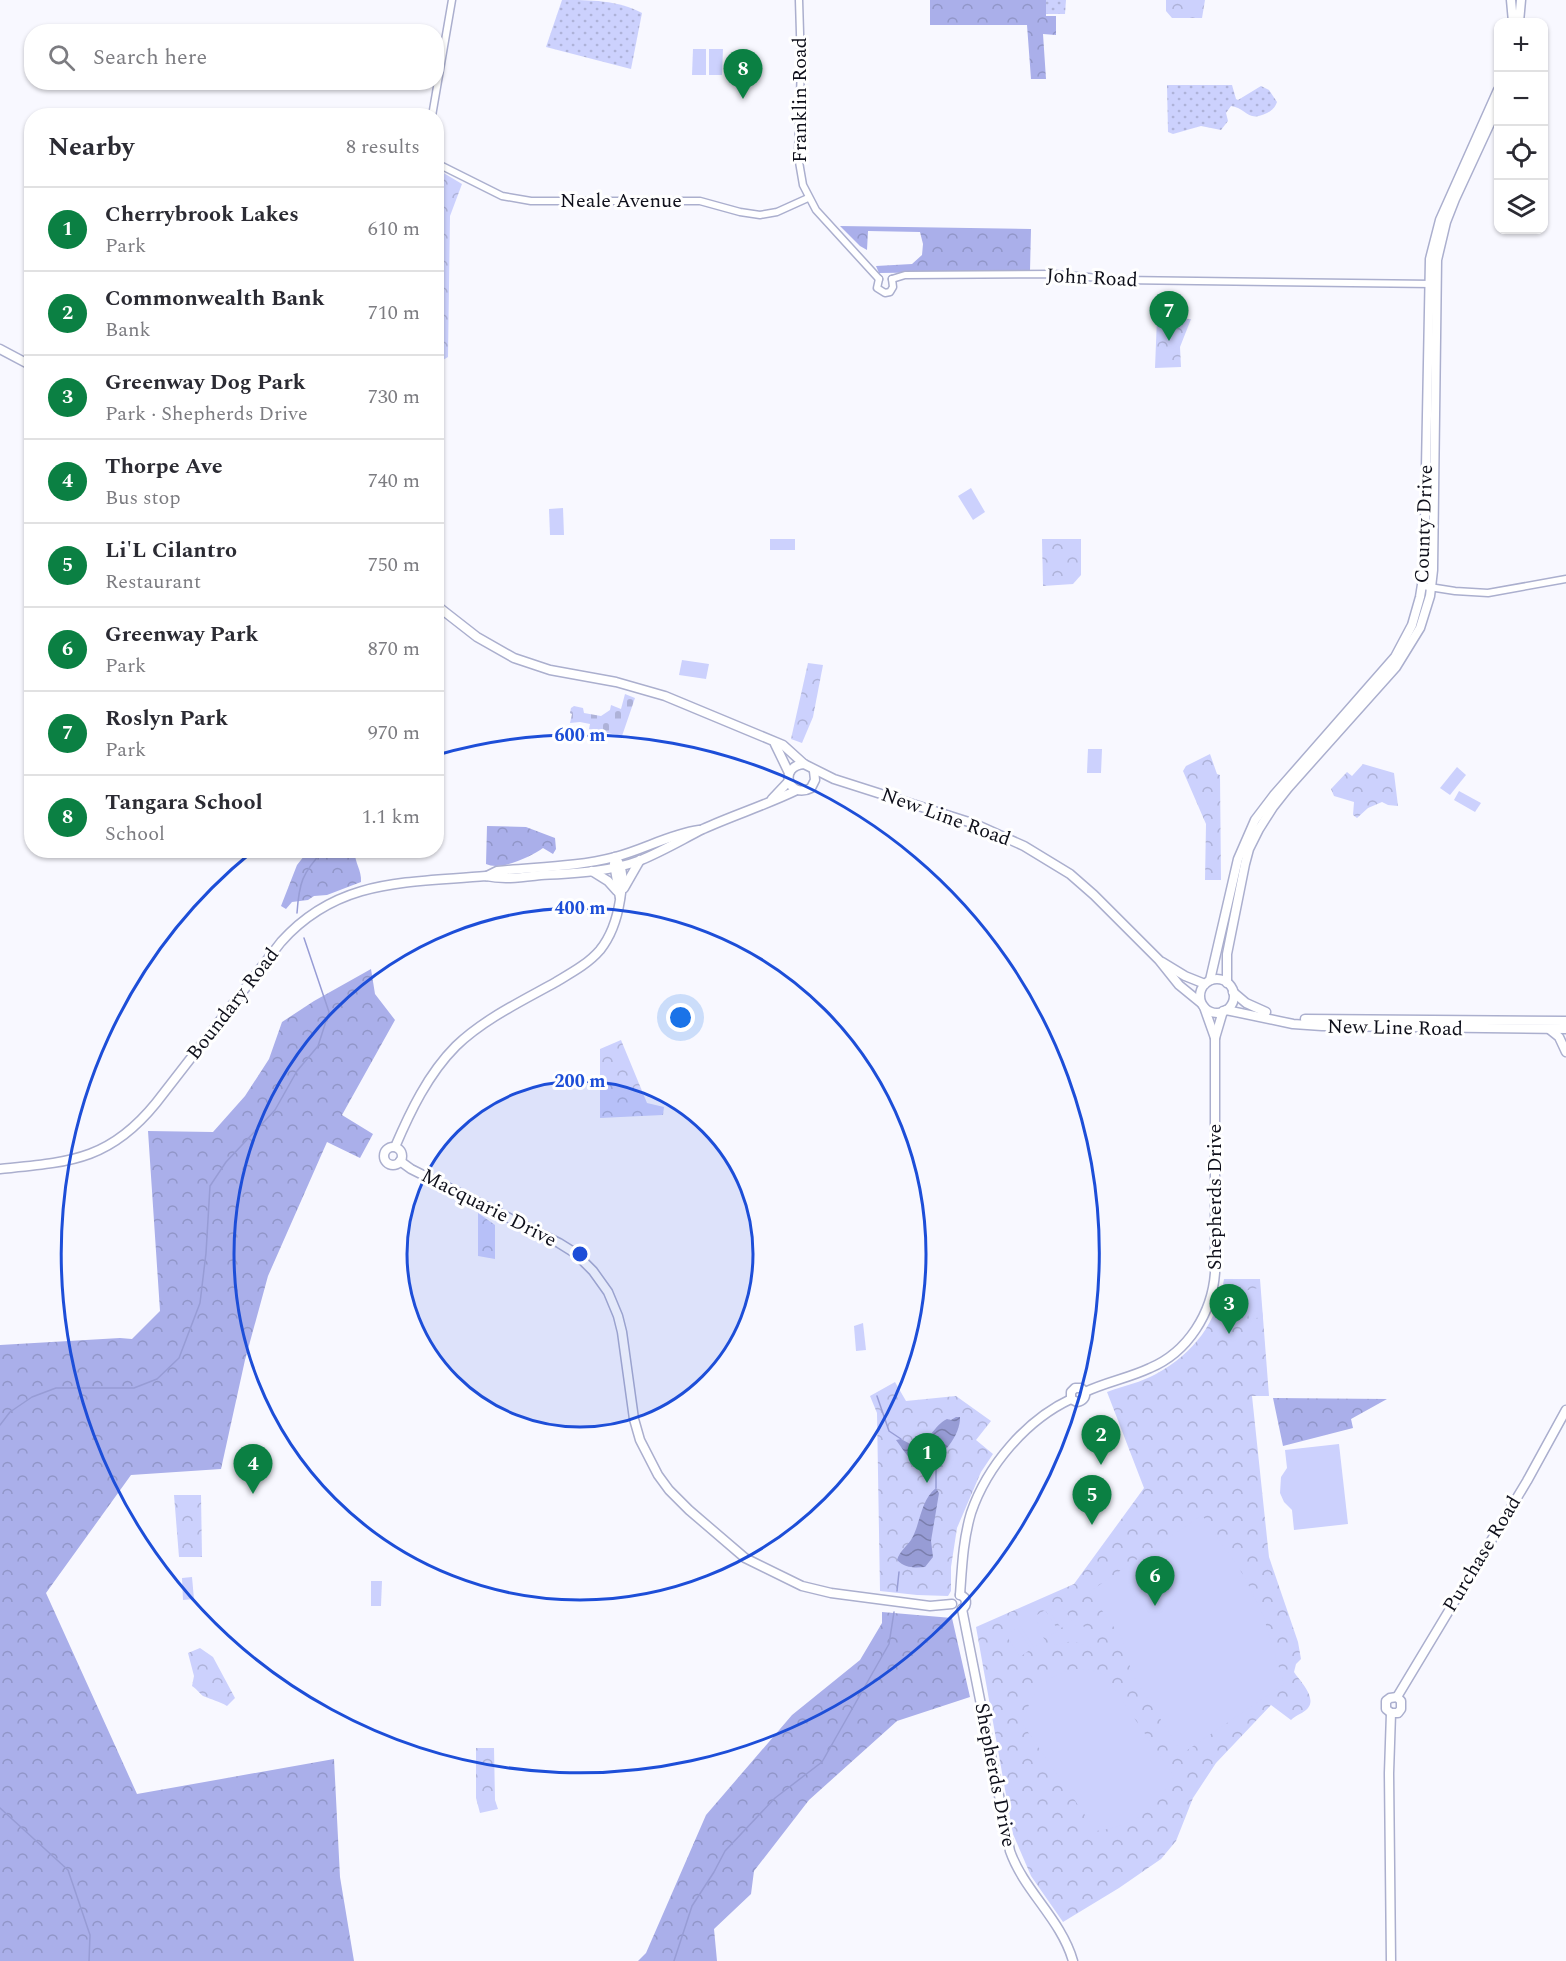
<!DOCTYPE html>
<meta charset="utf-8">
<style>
body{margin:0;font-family:Spectral,serif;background:#f7f7f7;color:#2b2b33}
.controls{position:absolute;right:18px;top:18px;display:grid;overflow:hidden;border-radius:12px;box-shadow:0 2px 4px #0004}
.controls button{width:54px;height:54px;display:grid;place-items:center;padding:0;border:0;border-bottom:2px solid #e1e1e2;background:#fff;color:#2b2b33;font:30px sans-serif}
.you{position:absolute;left:681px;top:1018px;width:21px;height:21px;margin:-15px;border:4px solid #fff;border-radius:50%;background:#1a73e8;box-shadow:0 0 0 9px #1a73e833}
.badge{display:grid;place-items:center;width:39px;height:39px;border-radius:50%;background:#0b8043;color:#fff;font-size:20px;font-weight:700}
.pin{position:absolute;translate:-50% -50px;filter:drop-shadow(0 2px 3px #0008)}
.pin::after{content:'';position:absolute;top:32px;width:21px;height:18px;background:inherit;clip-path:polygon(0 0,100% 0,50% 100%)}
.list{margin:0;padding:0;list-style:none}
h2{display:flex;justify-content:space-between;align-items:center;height:78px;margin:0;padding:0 24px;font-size:26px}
h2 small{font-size:20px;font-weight:400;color:#7c7c81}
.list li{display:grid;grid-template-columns:39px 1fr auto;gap:18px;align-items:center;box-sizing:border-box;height:84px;padding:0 24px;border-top:2px solid #e1e1e2}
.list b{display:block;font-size:22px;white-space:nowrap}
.list p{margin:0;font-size:20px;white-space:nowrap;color:#7c7c81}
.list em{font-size:20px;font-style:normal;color:#7c7c81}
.icon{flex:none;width:33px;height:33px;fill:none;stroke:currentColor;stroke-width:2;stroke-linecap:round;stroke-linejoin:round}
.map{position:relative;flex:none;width:1566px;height:1961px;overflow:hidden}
.search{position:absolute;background:#fff;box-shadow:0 2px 4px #0004;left:24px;top:24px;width:420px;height:66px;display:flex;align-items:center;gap:15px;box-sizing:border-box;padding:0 21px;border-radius:24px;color:#7c7c81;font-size:22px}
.panel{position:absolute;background:#fff;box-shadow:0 2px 4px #0004;left:24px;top:108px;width:420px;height:750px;border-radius:24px}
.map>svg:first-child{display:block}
</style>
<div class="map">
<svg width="1566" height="1961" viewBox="0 0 1566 1961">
<defs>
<pattern id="grass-dots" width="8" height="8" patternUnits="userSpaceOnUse" patternTransform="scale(1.5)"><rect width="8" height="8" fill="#ccd1fd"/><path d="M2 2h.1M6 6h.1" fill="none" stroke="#aeb2d8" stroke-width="1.8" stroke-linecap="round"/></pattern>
<pattern id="forest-crowns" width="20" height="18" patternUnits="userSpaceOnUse" patternTransform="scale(1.5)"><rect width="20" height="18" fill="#aaafea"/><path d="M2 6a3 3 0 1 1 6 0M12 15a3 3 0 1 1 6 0" fill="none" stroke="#9196c8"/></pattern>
<pattern id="cemetery-stones" width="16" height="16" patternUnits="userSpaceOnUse" patternTransform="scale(1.5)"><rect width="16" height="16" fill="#ccd1fd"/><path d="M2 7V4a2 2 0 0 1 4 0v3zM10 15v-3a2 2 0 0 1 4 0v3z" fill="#aeb2d8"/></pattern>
<pattern id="park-crowns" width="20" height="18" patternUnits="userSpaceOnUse" patternTransform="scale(1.5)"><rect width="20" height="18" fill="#ccd1fd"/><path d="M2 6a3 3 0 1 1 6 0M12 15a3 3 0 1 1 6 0" fill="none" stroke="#aeb2d8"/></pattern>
<pattern id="water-waves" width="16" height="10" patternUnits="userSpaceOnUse" patternTransform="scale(1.5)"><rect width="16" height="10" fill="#979cd5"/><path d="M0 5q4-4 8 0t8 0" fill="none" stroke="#7a7eac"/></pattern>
</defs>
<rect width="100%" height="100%" fill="#f8f8ff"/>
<!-- grass -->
<g fill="url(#grass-dots)">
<path d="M562 0C590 0 618 0 642 13L631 69 546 47Z"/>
<path d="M1042 0H1066L1065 14H1042Z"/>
<path d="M1167 85H1232L1236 99 1238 100 1261 86 1269 90 1277 102C1275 108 1272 110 1267 113 1247 123 1247 108 1231 106L1226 113 1228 121 1221 130 1201 126 1173 134 1168 132Z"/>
</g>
<!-- forest -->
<g fill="url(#forest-crowns)">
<path d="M930 0H1046V16H1056V35L1043 34 1046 79H1031L1027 25H930Z"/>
<path d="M840 226 1031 229 1030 271 879 273 876 266 912 264 922 255 923 244 920 232 868 231 867 250 860 246Z"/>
<path d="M487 826 526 827 555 838 556 849 553 854 543 848C530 857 501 871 486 864Z"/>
<path d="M308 851H355C354 862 362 870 361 882L327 895 314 896 308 900 292 902 286 909 281 906 297 865Z"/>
<path d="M371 969 375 994 395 1020 342 1115 373 1134 360 1158 327 1142 268 1276 245 1360 221 1469 131 1475 46 1593 137 1794 334 1759 340 1877 354 1961H0V1345L120 1338 132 1339 160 1311 148 1131 213 1132 245 1096 269 1059 282 1022 314 1001Z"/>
<path d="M1273 1398 1387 1399 1351 1419 1353 1428 1283 1446Z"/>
<path d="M882 1612 952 1618 970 1697 897 1721 809 1800 754 1871 751 1894 714 1929 717 1961H638L646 1953 706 1815 792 1715 860 1660 882 1623Z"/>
</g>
<!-- cemetery -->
<path fill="url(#cemetery-stones)" d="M625 694 635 698 622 736 589 729 590 724 580 722 570 723 572 714 570 713 571 708 574 706 583 708 584 713 601 716 610 710 611 705 621 709Z"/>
<!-- park -->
<g fill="url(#park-crowns)">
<path d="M1166 0H1205L1202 18H1172L1166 11Z"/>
<path d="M437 169 462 184 450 216 448 357 443 360 437 356Z"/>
<path d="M1157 318 1191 319 1180 347 1181 367 1155 368Z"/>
<path d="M1042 539H1081V575L1073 584 1043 586Z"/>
<path d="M808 663 823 665 813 717 802 743 791 739Z"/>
<path d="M1210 754 1217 774 1220 775 1221 880H1205L1206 824 1183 771 1186 766Z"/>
<path d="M1363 764 1394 773 1398 806 1388 805 1382 802 1368 808 1357 818 1353 815 1354 802 1334 796 1331 789 1347 772 1352 776Z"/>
<path d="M621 1040 647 1103 664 1107 663 1115 600 1118V1049Z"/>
<path d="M478 1213 495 1225V1259L478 1256Z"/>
<path d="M1224 1279H1260L1269 1396H1252L1269 1557 1298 1642 1301 1659 1296 1664 1294 1672C1299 1680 1317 1697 1308 1708 1304 1713 1296 1715 1291 1720L1271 1705 1216 1763 1193 1798 1176 1841 1161 1859 1119 1888 1063 1922 1031 1876 1013 1834 976 1627 1074 1584 1144 1488 1107 1392C1123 1386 1142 1382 1156 1374 1194 1353 1217 1323 1224 1279Z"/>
<path d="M895 1382 906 1401 956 1396 991 1421 976 1440 993 1454 981 1472 957 1528 951 1567V1591L948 1596 917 1595 880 1591 877 1413 870 1396Z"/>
<path d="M174 1495H201L202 1557H179Z"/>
<path d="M200 1648 213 1657 235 1698 227 1706C219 1701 212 1700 203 1696 199 1693 197 1689 192 1686L194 1676 188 1653Z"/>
<path d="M476 1748H494L495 1800 498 1809 480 1813 476 1798Z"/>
</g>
<!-- pitch -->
<g fill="#ccd1fd">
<path d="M693 49H706V75H692Z"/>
<path d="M709 49H723L722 75H709Z"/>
<path d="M971 488 985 512 973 520 958 496Z"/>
<path d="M563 508 564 535H550L549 509Z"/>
<rect x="770" y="539" width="25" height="11"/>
<path d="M682 660 709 664 706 679 679 675Z"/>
<path d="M1088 749H1102L1101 773H1087Z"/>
<path d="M1457 767 1466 775 1450 795 1440 788Z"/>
<path d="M1459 791 1481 803 1475 812 1454 800Z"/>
<path d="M1258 1288 1263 1317 1249 1319 1244 1291Z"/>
<path d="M863 1323 866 1350 856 1351 854 1326Z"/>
<path d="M1339 1444 1348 1524 1294 1530 1292 1510 1284 1502 1280 1493 1281 1477 1287 1468 1285 1450Z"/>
<path d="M1202 1515 1244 1576 1263 1615 1284 1684 1186 1751 1180 1750 1132 1674 1123 1640 1089 1592Z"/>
<path d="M192 1577 194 1599 183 1600 182 1578Z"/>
<path d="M371 1581H382L381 1606H371Z"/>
<path d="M1058 1601 1072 1621 1061 1628 1047 1608Z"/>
<path d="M1045 1610 1058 1630 1047 1638 1034 1617Z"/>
<path d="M1030 1618 1045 1640 1034 1647 1020 1626Z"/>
<path d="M1075 1625 1083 1626 1094 1636V1646L1091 1648 1073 1641 1053 1645 1052 1642Z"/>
<path d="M1017 1628 1031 1649 1020 1657 1006 1635Z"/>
<path d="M1076 1669 1090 1670 1104 1674 1174 1776C1155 1809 1136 1826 1096 1831L1023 1725C1029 1694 1044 1675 1076 1669Z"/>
</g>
<!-- water -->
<g fill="url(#water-waves)">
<path d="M956 1417H960C961 1437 935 1471 912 1459 905 1455 901 1446 896 1440L901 1439 914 1446C929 1443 934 1425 947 1419L951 1420Z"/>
<path d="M936 1488 939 1493 931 1541 933 1557 925 1567C914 1568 905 1568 897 1560 900 1551 906 1547 911 1540 921 1523 920 1501 936 1488Z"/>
</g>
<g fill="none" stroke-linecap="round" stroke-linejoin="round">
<!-- stream -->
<g stroke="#979cd5" stroke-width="1.5">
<path d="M297 913C299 883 302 873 324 850"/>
<path d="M877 1396 889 1431 901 1439"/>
<path d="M0 1425 10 1412 32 1397 56 1388H134L157 1379 179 1358 200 1303 206 1253 210 1186 226 1162 275 1110 297 1071 318 1046 329 1012 304 938"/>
<path d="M936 1457V1488"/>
<path d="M897 1591 899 1572"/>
<path d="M0 1808 68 1870 90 1935 89 1961"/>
<path d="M674 1961 692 1906 714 1872 725 1851 775 1798 822 1762 889 1644 894 1612"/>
</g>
<!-- minor casing -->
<g stroke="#abafce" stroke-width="9">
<g id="minor">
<path d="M799 0 801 66 798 156 803 185 816 210 879 279"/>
<path d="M432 116 452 0"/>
<path d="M436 163 502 196 531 201H700L740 212 760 215 777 212 808 198"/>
<path d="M879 279 877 288 885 293 890 292 893 287 892 279"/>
<path d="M892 279 905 275 1054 274 1122 280 1433 284"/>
<path d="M1423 586 1455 591 1488 593 1566 579"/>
</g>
</g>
<!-- major casing -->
<g stroke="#abafce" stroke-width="11">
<g id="major">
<path d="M1511 0 1513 22"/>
<path d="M1519 22 1521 0"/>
<path d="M0 349 32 366"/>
<path d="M436 605 477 637 514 658 550 670 616 682 665 696 783 745 804 764 834 779 975 824 1024 846 1070 874 1094 895 1159 960 1179 985 1201 1003"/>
<path d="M775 744 789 773"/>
<path d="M804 764C778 766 788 800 811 788L815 780 814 771"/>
<path d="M772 799 789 781"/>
<path d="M614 864 620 898"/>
<path d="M592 871 608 881 617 891"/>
<path d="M487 876 497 871C536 867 577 867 615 857 643 850 670 834 699 830"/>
<path d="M624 888 640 860"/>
<path d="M1162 962 1185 976 1205 984"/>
<circle cx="1217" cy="996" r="17"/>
<path d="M1210 980 1238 859 1255 820 1274 795 1395 657 1412 625 1420 597 1424 572 1430 259 1440 220 1498 90"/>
<path d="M1227 983V954L1245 864 1249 849 1259 829 1273 807 1288 788 1396 667 1420 628 1430 596 1433 570 1437 260 1446 222 1455 199 1498 106"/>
<path d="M1233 992 1246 1003 1266 1012"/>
<path d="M1204 1007 1215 1038"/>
<path d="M1226 1010 1293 1024 1322 1026 1566 1029"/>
<path d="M1305 1019 1566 1021"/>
<path d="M1549 1029 1559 1037 1566 1052"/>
<path d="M395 1147C410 1112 428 1074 456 1046 484 1019 522 1001 556 982 571 973 588 964 600 950 612 935 617 919 620 900 622 884 626 872 615 857"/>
<circle cx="393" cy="1156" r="9"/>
<path d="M400 1161 411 1169 559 1243 575 1253 593 1271 608 1292 618 1316 622 1332 634 1419 640 1440 658 1475 669 1490 689 1510 745 1558 802 1586 831 1593 930 1606 952 1604"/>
<path d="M0 1169C69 1162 109 1161 156 1103L281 942C338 878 407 883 486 876 504 880 523 877 541 875 575 873 610 872 641 860 663 851 683 839 703 829 734 815 766 805 797 790"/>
<path d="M1085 1392C1106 1382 1129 1378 1150 1368 1188 1352 1212 1313 1215 1273V1038L1223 1011"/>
<path d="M1071 1399V1392L1075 1388H1081L1085 1392"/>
<path d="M1071 1399 1077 1402C1083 1401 1086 1397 1085 1392"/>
<path d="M960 1595C962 1567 963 1540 971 1513 987 1466 1026 1420 1071 1399"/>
<path d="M960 1595C967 1597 968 1605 962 1609"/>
<path d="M962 1609 1010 1851C1024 1891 1061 1919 1073 1961"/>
<path d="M1397 1697 1527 1481 1566 1410"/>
<path d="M1391 1713 1389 1773 1391 1961"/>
<path d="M1391 1713 1386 1709V1701L1390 1698 1397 1697"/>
<path d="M1391 1713H1398L1401 1709V1701L1397 1697"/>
</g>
</g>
<!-- minor -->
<use href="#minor" stroke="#fff" stroke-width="6"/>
<!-- major -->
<use href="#major" stroke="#fff" stroke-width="8"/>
</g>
<!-- distance rings -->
<circle cx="580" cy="1254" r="173" fill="#1d4ed8" fill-opacity=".12"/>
<g fill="none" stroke="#1d4ed8" stroke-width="3">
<circle cx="580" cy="1254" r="173"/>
<circle cx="580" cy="1254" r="346"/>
<path d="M437 755A519 519 0 1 1 253 851"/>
</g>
<g text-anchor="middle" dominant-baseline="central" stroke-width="6" stroke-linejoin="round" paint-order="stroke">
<!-- street labels -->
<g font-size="20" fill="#0f101b" stroke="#fff">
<text transform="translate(800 100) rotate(-90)">Franklin Road</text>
<text x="621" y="201">Neale Avenue</text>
<text transform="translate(1092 278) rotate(3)">John Road</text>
<text transform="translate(1424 524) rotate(-88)">County Drive</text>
<text transform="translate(946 817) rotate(20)">New Line Road</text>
<text transform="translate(233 1004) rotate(-52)">Boundary Road</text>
<text transform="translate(1395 1028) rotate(1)">New Line Road</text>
<text transform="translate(1215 1197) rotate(-90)">Shepherds Drive</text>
<text transform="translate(489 1208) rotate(27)">Macquarie Drive</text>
<text transform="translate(1482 1554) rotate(-59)">Purchase Road</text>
<text transform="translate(995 1775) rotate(79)">Shepherds Drive</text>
</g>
</g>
<circle cx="580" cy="1254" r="9" fill="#1d4ed8" stroke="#fff" stroke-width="3"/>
<g font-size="18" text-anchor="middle" font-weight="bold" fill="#1d4ed8" stroke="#fff" stroke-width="6" stroke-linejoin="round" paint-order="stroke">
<text x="580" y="741">600 m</text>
<text x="580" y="914">400 m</text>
<text x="580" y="1087">200 m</text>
</g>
</svg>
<div class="controls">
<button>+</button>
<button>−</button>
<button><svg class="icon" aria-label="locate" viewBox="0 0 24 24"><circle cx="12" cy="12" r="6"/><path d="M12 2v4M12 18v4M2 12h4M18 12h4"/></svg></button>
<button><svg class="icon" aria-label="layers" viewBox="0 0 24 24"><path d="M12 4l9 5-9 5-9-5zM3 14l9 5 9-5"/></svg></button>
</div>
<div class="you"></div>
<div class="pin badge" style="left:927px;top:1483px">1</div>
<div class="pin badge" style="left:1101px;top:1465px">2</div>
<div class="pin badge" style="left:1229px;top:1334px">3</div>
<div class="pin badge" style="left:253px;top:1494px">4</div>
<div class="pin badge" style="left:1092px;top:1525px">5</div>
<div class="pin badge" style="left:1155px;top:1606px">6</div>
<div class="pin badge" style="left:1169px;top:341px">7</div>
<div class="pin badge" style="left:743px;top:99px">8</div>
<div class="search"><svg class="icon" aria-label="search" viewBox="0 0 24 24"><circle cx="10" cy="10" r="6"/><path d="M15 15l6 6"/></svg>Search here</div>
<section class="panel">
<h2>Nearby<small>8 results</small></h2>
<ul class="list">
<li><span class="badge">1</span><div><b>Cherrybrook Lakes</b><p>Park</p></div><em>610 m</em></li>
<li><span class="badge">2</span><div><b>Commonwealth Bank</b><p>Bank</p></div><em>710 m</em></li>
<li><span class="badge">3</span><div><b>Greenway Dog Park</b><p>Park · Shepherds Drive</p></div><em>730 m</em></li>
<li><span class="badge">4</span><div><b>Thorpe Ave</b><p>Bus stop</p></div><em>740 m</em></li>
<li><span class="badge">5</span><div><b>Li'L Cilantro</b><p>Restaurant</p></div><em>750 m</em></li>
<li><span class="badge">6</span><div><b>Greenway Park</b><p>Park</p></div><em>870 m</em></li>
<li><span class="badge">7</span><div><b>Roslyn Park</b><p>Park</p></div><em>970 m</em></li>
<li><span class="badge">8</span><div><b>Tangara School</b><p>School</p></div><em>1.1 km</em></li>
</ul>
</section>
</div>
